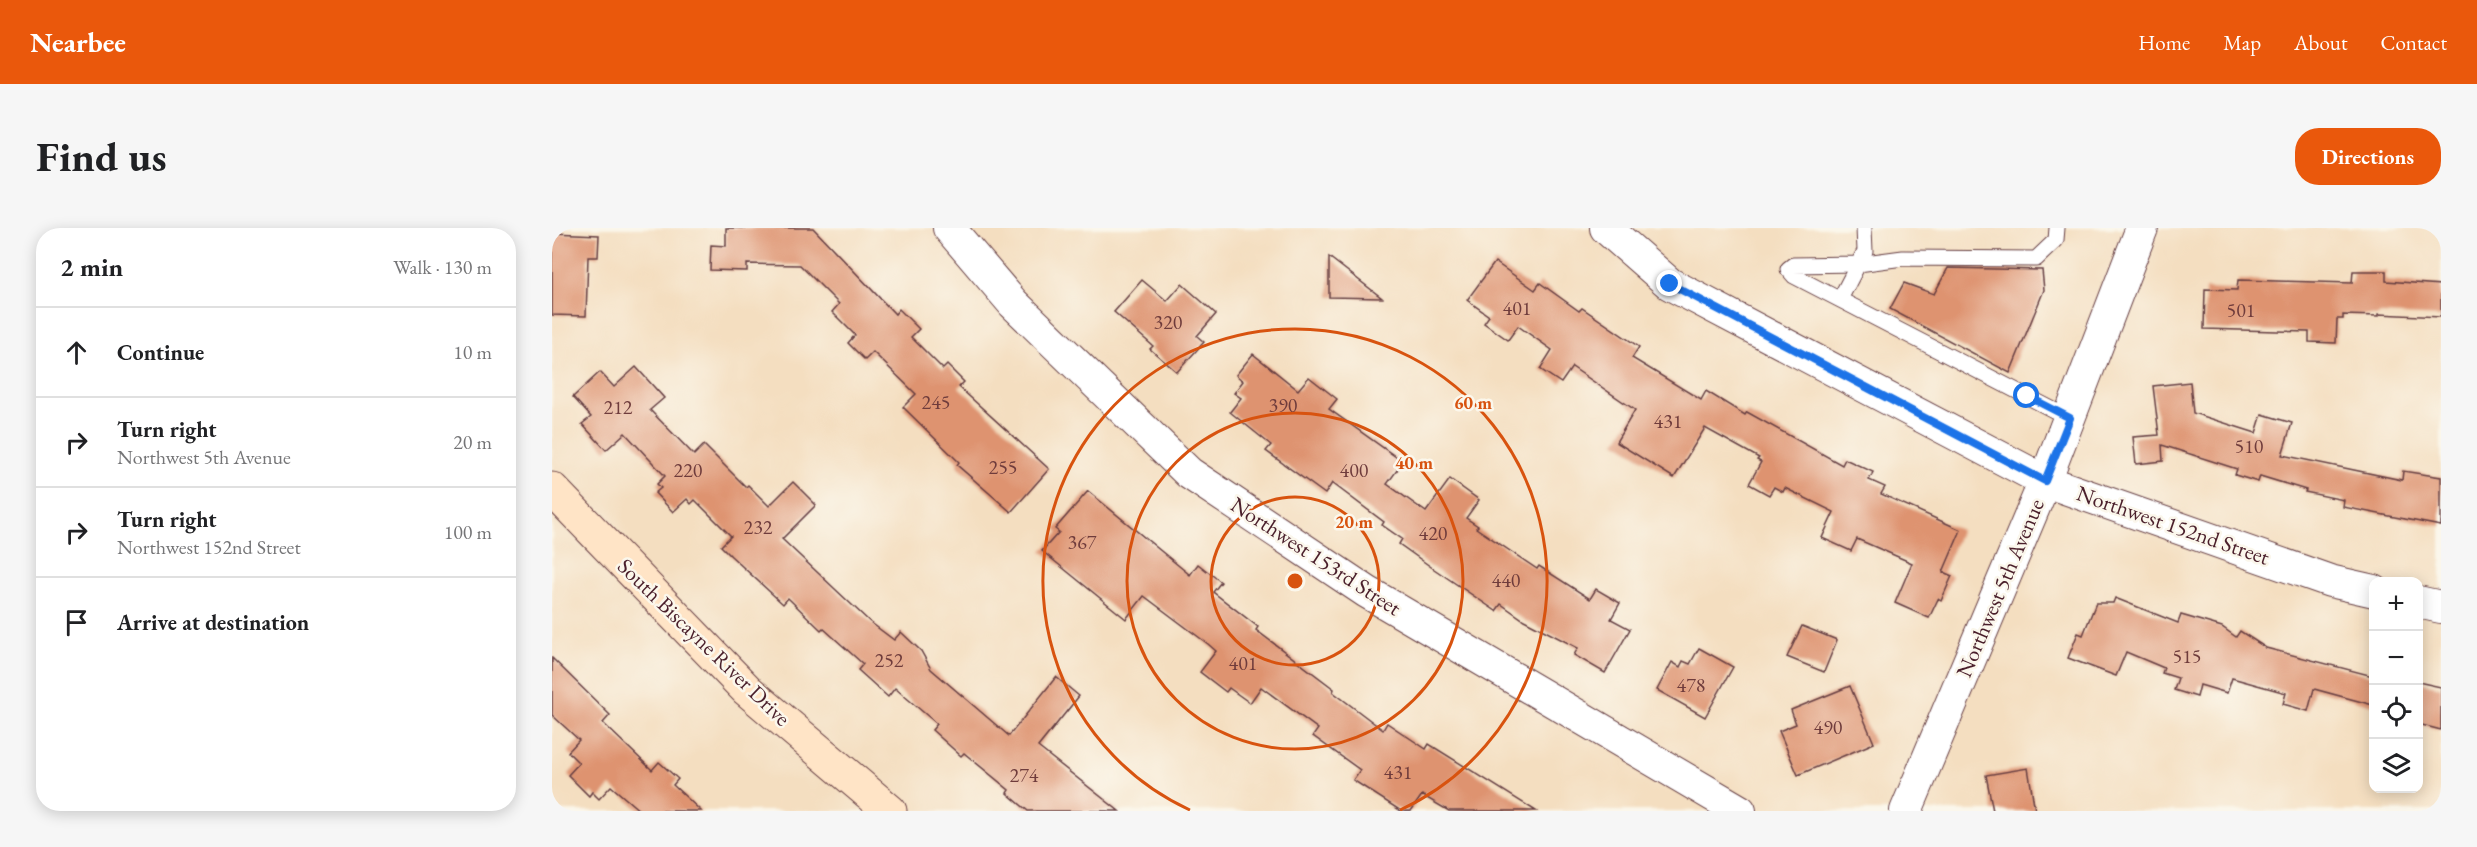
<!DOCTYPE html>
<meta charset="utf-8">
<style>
body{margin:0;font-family:"EB Garamond",serif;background:#f6f6f6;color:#202124}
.controls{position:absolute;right:18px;bottom:18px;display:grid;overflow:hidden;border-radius:12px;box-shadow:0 3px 15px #0003}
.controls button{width:54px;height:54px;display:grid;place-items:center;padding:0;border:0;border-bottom:2px solid #e0e0e0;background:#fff;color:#202124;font:30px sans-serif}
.stop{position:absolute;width:18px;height:18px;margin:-14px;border:4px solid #1a73e8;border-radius:50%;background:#fff}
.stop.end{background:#1a73e8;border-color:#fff;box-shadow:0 2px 6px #0008}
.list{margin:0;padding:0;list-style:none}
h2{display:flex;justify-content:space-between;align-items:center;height:78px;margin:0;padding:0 24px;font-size:26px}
h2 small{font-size:20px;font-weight:400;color:#757577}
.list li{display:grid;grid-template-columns:39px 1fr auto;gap:18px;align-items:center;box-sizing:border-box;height:90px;padding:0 24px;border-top:2px solid #e0e0e0}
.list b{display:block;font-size:22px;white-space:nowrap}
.list p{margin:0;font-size:20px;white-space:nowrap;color:#757577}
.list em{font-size:20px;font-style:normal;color:#757577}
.icon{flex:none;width:33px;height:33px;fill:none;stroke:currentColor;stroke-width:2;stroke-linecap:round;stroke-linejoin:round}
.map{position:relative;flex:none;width:1889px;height:583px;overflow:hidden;border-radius:24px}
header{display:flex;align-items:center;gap:36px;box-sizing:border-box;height:84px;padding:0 30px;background:#ea580c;color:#fff}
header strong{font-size:28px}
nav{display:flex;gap:33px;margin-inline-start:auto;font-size:21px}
.intro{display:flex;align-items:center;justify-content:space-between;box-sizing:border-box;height:144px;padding:0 36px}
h1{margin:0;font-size:42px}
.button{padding:15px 27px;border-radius:24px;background:#ea580c;color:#fff;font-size:21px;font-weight:700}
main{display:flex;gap:36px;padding:0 36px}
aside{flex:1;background:#fff;border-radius:24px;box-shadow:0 3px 15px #0003}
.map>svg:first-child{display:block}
</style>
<header>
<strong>Nearbee</strong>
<nav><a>Home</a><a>Map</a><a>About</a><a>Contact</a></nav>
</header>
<div class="intro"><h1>Find us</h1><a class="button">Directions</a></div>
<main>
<aside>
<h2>2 min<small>Walk · 130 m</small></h2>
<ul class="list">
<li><svg class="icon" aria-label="ahead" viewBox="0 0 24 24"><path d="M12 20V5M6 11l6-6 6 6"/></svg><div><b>Continue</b></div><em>10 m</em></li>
<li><svg class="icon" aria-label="right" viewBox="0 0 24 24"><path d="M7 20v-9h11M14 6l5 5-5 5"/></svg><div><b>Turn right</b><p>Northwest 5th Avenue</p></div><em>20 m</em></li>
<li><svg class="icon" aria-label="right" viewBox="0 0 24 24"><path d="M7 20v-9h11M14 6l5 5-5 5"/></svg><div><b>Turn right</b><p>Northwest 152nd Street</p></div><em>100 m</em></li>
<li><svg class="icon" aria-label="arrive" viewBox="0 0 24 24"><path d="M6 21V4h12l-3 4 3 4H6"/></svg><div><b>Arrive at destination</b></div></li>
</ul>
</aside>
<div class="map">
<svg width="1889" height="583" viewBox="0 0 1889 583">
<rect width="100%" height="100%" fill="#fbf7ec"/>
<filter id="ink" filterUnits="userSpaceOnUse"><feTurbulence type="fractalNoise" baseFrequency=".0167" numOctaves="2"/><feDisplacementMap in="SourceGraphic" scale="12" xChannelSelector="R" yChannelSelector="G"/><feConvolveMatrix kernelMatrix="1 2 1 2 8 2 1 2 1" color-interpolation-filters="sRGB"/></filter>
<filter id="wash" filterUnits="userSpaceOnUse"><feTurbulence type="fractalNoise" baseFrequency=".008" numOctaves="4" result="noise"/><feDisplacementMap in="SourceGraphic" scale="24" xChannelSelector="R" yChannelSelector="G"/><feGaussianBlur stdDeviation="1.35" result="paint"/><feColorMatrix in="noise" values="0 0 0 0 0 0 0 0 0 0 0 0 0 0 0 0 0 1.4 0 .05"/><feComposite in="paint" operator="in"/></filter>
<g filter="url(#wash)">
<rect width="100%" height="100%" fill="#f4dec0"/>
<g id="blocks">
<!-- building -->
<g fill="#de9370">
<path d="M174 0H261L343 86 347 81 367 101 359 109 391 141 395 137 412 154 407 159 497 241 459 284 405 237 407 234 351 179 364 166 321 124 313 132 296 115 303 107 280 84 287 76 248 37 195 36V43L158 42 159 17 174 18Z"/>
<path d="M0 5 47 7 46 29H36L34 88 0 87Z"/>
<path d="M777 29 830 70 777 69Z"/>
<path d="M943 34 983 62 988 55 1027 83 1030 80 1087 119 1080 130 1149 172 1154 163 1193 187 1195 184 1290 237 1293 231 1321 244 1317 252 1333 259 1329 266 1409 302 1391 344 1400 348 1389 373 1386 371 1377 390 1343 375 1360 335 1305 311 1299 323 1270 310 1282 284 1233 260 1231 264 1222 259 1217 267 1197 256 1209 234 1205 232 1207 230 1153 200 1122 250 1064 214 1083 182 1020 139 1009 155 988 141 1000 122 966 98 956 112 932 95 937 88 915 72Z"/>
<path d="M1396 40 1490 42 1492 62 1458 145 1338 81 1352 55 1382 66Z"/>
<path d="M1801 43H1834V53L1889 57V89L1827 86V88L1791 87V91H1785L1784 115 1757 114V104L1652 101 1653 61 1685 62 1686 52 1800 55Z"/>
<path d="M590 52 615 73 630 56 664 86 645 108 652 114 625 144 598 121 601 118 562 84Z"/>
<path d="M701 126 746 162 757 149 785 171 777 181 851 234 835 256 874 284 898 251 927 272 914 290 926 298 924 300 985 341 987 338 1038 371 1044 361 1068 375 1059 391 1078 401 1053 445 1022 427 1026 420 972 392 949 376 944 383 882 341 847 316 850 311 830 297 832 294 780 255 773 266 714 223 719 217 678 184 689 170 682 165 691 153 684 147Z"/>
<path d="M84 139 112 170 98 182 142 227 152 217 194 259 196 257 217 278 241 254 264 277 230 311 318 394 342 412 349 404 369 423 379 441 457 508 504 449 527 468 486 519 567 583H476L455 565 457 562 412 525 409 528 380 502 385 496 343 460 336 469 306 442 311 436 271 400 269 402 236 370 231 376 179 328 169 318 179 308 143 272 139 276 135 271 121 284 103 265 109 260 105 256 113 248 73 205 54 222 30 196 39 189 21 169 48 144 62 159Z"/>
<path d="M1638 154 1641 185 1704 205 1710 186 1740 195 1730 227 1850 252 1851 243 1889 249V298L1791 279 1792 272 1753 264 1754 262 1708 248 1706 254 1683 247 1685 241 1610 217 1611 233 1584 236 1581 209 1607 207 1601 158Z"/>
<path d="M536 263 638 347 646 336 669 354 661 364 706 399 704 402 782 461 781 464 831 502 835 495 874 521 877 516 984 583H897L870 567 859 583H849L801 552 808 542 761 508 766 501 709 459 698 475 677 460 674 464 648 444 664 423 656 416 592 368 574 391 490 323 507 304 503 301Z"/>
<path d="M1563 370 1626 395 1629 387 1670 399 1684 409 1688 403 1714 420 1821 448V477L1762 461 1756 483 1731 476 1734 465 1680 450 1675 465 1648 457 1645 469 1622 462 1626 450 1610 445 1612 440 1574 424 1564 448 1516 430 1526 405 1531 407 1544 375H1561Z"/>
<path d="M1250 398 1285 412 1272 444 1235 429Z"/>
<path d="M1147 420 1181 439 1153 489 1105 462 1120 434 1128 439 1131 433 1138 436Z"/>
<path d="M0 430 58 487 51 495 100 542 107 534 126 551 121 557 149 583H88L59 558 47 571 40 564 37 568 16 547 27 535 16 524 27 512 0 487Z"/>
<path d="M1866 454 1889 459V502L1866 496Z"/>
<path d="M1298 458 1322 515 1246 547 1227 503 1244 496 1239 482Z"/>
<path d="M1476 540 1483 583H1441L1434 547Z"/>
</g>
</g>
</g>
<g filter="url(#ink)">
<use href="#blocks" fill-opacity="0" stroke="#643c41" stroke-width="1.5"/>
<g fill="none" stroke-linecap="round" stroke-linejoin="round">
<!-- lane casing -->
<g stroke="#643c41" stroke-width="17">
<g id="lane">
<path d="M1505 0 1504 12 1484 31 1351 30 1306 36 1241 37 1236 41 1242 48 1517 190"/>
<path d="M1288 71 1313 23 1312 0"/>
</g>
</g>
<!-- street casing -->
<g stroke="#643c41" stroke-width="34">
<g id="street">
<path d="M397 0 461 75 637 245 815 364 1188 583"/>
<path d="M1054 0 1118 56 1493 253 1778 353 1822 363"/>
<path d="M1866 374 1889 379"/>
<path d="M1354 583 1493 253 1590 0"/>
</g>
</g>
<!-- secondary casing -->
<g stroke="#643c41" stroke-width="35">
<path id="secondary" d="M0 261 195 462 338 583"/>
</g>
<!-- lane -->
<use href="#lane" stroke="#fff" stroke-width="15"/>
<!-- street -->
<use href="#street" stroke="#fff" stroke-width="32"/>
<!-- secondary -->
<use href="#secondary" stroke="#ffe4c6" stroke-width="33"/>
</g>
</g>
<g fill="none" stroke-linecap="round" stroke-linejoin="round" filter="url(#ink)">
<!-- route -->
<path stroke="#1a73e8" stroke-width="8" d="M1118 56 1493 253 1518 190 1475 168"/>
</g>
<!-- distance rings -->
<g fill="none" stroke="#d8530f" stroke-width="3">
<circle cx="743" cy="353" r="84"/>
<circle cx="743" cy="353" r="168"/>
<path d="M638 582A252 252 0 1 1 848 582"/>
</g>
<g text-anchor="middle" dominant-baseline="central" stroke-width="5" stroke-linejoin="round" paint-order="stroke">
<!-- number labels -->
<g font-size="20" fill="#6f3c3c">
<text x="965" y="80">401</text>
<text x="1689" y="82">501</text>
<text x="616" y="94">320</text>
<text x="384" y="174">245</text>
<text x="731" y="177">390</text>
<text x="66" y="179">212</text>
<text x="1116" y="193">431</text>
<text x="1697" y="218">510</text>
<text x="451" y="239">255</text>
<text x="136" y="242">220</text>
<text x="802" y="242">400</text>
<text x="206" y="299">232</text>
<text x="881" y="305">420</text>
<text x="530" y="314">367</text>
<text x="954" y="352">440</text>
<text x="1635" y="428">515</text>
<text x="337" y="432">252</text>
<text x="691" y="435">401</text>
<text x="1139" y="457">478</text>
<text x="1276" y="499">490</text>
<text x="846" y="544">431</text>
<text x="472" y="547">274</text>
</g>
<!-- street labels -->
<g font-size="22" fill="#4a1f2b" stroke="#fbf7ec">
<text transform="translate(1621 297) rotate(19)">Northwest 152nd Street</text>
<text transform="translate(764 328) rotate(33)">Northwest 153rd Street</text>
<text transform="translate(1448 360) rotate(-67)">Northwest 5th Avenue</text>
<text transform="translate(152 414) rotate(44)">South Biscayne River Drive</text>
</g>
</g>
<circle cx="743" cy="353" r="9" fill="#d8530f" stroke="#fbf7ec" stroke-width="3"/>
<g font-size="18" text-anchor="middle" font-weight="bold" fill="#d8530f" stroke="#fbf7ec" stroke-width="5" stroke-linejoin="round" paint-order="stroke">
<text x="921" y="181">60 m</text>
<text x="862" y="241">40 m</text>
<text x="802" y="300">20 m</text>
</g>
</svg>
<div class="controls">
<button>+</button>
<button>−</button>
<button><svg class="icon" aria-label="locate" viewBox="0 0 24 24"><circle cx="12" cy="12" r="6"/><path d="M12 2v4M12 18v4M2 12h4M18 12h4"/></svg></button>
<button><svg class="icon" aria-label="layers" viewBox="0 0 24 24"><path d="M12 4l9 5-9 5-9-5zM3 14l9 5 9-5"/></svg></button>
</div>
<div class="stop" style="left:1475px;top:168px"></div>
<div class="stop end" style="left:1118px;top:56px"></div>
</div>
</main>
